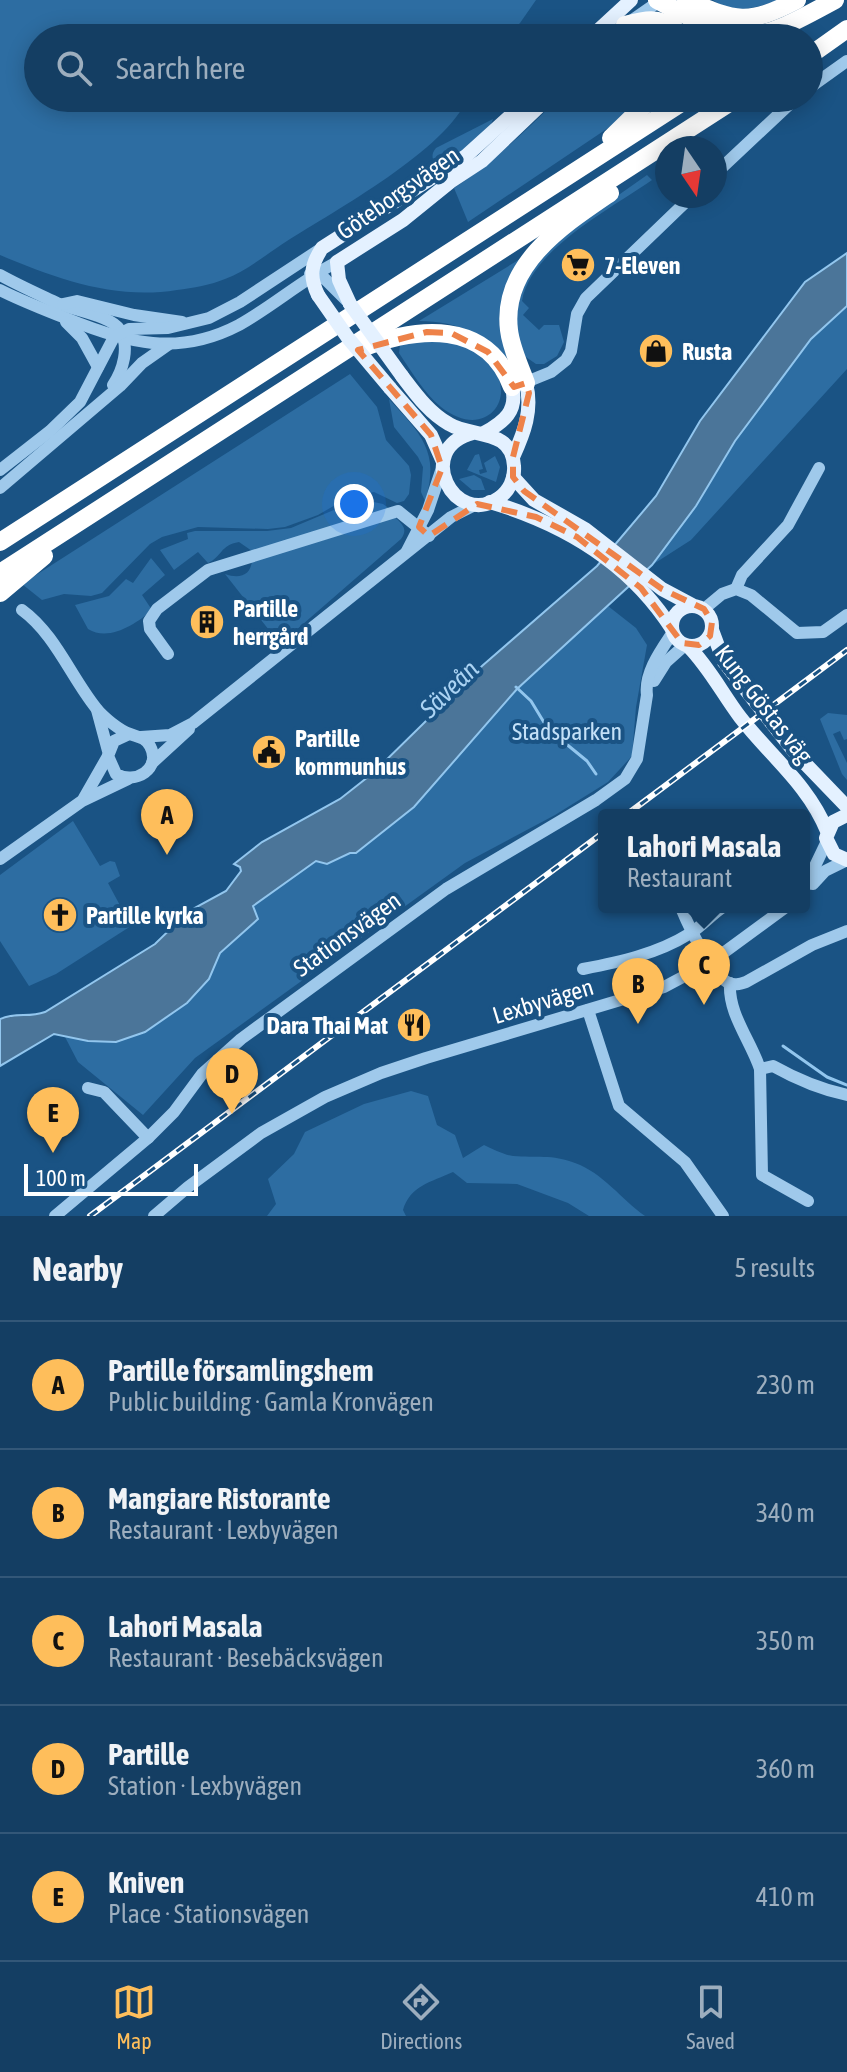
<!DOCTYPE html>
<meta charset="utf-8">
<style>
body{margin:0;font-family:"Asap Condensed",sans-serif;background:#1d4569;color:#f1f3f6}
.compass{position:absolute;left:655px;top:136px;width:72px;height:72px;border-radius:50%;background:#143e63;box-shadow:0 4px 20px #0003;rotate:167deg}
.scale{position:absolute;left:24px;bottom:20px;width:174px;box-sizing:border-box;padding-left:8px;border:4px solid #fff;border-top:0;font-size:22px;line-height:28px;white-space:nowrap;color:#fff;-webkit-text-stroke:6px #1a5384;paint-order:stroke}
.you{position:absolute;left:354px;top:504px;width:28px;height:28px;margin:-20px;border:6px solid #fff;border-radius:50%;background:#1a73e8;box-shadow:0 0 0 12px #1a73e833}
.badge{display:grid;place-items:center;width:52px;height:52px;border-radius:50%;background:#febe5b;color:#111;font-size:26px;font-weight:700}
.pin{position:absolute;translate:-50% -66px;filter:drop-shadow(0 2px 4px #0008)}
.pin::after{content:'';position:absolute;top:42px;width:28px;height:24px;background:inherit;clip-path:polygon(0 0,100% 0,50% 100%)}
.popup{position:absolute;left:598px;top:809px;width:212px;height:104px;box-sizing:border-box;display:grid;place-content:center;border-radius:8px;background:#143e63;filter:drop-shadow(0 2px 6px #0005);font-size:26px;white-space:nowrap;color:#9daebe}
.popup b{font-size:30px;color:#f1f3f6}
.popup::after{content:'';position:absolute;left:50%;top:100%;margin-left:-16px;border:16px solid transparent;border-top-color:#143e63}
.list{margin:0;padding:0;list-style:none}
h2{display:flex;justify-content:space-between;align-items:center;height:104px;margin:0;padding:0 32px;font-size:34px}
h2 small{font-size:26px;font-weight:400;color:#9daebe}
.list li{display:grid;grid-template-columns:52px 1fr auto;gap:24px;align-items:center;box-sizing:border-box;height:128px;padding:0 32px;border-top:2px solid #335778}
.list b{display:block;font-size:30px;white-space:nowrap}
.list p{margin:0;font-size:26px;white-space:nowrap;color:#9daebe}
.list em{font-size:26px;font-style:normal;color:#9daebe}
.icon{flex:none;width:44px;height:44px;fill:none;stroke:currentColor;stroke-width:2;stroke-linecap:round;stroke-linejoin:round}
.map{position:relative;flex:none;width:847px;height:1216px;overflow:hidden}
.search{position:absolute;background:#143e63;box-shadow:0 4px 20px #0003;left:24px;right:24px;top:24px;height:88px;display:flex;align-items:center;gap:20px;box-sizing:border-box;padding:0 28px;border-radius:44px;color:#9daebe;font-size:30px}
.sheet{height:744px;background:#143e63}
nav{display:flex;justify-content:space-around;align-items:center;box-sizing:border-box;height:112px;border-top:2px solid #335778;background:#143e63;font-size:22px;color:#9daebe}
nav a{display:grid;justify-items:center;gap:4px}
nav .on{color:#febe5b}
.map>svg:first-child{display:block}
</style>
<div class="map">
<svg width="847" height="1216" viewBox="0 0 847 1216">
<rect width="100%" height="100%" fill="#1a5384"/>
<!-- green -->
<g fill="#2d6da2">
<path d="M0 0H536L520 23 505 38H38V98H467C449 148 333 212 287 241 268 253 247 271 225 279 211 285 193 288 177 290 115 300 57 279 0 255Z"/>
<path d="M713 0H779C757 7 733 16 713 0Z"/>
<path d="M653 26 666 33 669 38H628L637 31Z"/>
<path d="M559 98H641L611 126 468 222 454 188C494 162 525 131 559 98Z"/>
<path d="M493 119C488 137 453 157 436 167 433 159 430 155 436 148Z"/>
<path d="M647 175 652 180C612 208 530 250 522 301L529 308 523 315 539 330 544 325H559L564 342 557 356 544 364H536L523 355 513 320 531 265 586 218Z"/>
<path d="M520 259C500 291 496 322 507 358 477 332 460 322 419 321Z"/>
<path d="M847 306V369L691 540 652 565 696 506 735 441 811 339Z"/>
<path d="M428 339C441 342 459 342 470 349 531 381 492 448 441 407 424 393 411 371 399 353L400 345Z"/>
<path d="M350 374 377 407 386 440 409 466 411 475 409 494 404 501 397 503 374 492 349 497 318 515 285 527 268 529 198 527 162 537 150 544 102 593 91 596 64 594 42 600 22 584Z"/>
<path d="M389 399C420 433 441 452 425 501L421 492 423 467 418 457 394 427Z"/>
<path d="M479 454 483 469 479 470 480 474 487 472 484 463 495 456 500 467 496 482 467 470 475 455Z"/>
<path d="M474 475 481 479 485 490H472L459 479Z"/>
<path d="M360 499 383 504 390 509 252 551 239 542C220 545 222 557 208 563L198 552 174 570 160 550 188 539 187 533 195 531H267L291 528Z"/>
<path d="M395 517C403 525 408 529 401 539L280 644 225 574C239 579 251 576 252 560Z"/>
<path d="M151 558 165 575 142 595 152 610C136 624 109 642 88 629L75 605 109 596 126 579 133 583Z"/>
<path d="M608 606 636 628 647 645 636 707 632 756 608 782 555 815 465 863 422 894 195 1058 143 1115 78 1062 65 1037 116 1042 145 1032 187 1003 209 979 220 953 257 919 253 907 317 860 340 859 350 853H356L414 807 517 689Z"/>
<path d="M828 713 847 715V739L844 740 840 731 833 734 847 763V780L842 774 820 719Z"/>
<path d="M73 821 100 866 110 861 115 862 120 876 108 883 131 926 56 974 29 986 0 941V875Z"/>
<path d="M411 1091 428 1096 437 1125 455 1135 463 1158 484 1145C493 1149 504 1155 513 1156 536 1158 552 1154 575 1163 603 1173 621 1199 645 1216H589L568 1203 517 1184 467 1183 453 1172C431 1182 410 1186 403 1210L406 1216H267L276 1204 268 1179 294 1154 305 1132 364 1104Z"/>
</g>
<!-- water -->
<path fill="#4b7599" stroke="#92c6ee" stroke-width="2" d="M847 253V306L811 339 735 441 696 506 652 565 517 689 414 807 356 853H350L327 864 316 861 253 906 258 919 220 953 209 979 187 1003 145 1032 116 1042 88 1041 54 1034 0 1066V1019C17 1012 28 1018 45 1012L155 944 189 911 226 891 241 871 240 867 234 864 262 842 340 799 373 773 482 666 597 566 656 496 700 421 805 282Z"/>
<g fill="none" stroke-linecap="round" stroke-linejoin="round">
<!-- stream -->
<g stroke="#92c6ee" stroke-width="3">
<path d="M516 687 531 701 548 729 587 761 596 774"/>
<path d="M783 1046 827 1077 847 1085"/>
</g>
<!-- minor -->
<g stroke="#9fc9eb" stroke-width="12">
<path d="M631 21 661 0"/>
<path d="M809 88 847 61"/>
<path d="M715 174 796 98"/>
<path d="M310 274 325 279 346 300"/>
<path d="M0 275C18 285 38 294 57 303 73 310 112 316 120 330 130 347 123 370 113 385"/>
<path d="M0 290C22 301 45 310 68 319 127 343 178 357 239 325 273 306 302 280 337 262"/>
<path d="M63 304 77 301 134 315 182 322"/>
<path d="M66 322 82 338 98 367"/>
<path d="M519 385 551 372 566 360 571 351 577 314 586 298 692 196"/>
<path d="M0 470 50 431 80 402 114 337 129 329 168 328 209 318 240 302 322 248"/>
<path d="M0 488 120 386 142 363 169 344"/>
<path d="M407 551 428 510 442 468"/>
<path d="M736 589 742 575 788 525 819 468"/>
<path d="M704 609 722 594 736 589 751 595 797 633 823 632 847 615"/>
<path d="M22 610C55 634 71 677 96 708 103 717 119 730 130 734 138 737 145 737 150 746 162 769 135 785 116 774L108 756 114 741 129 734"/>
<path d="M168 654 150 629 149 621 157 609 208 570 398 511 429 536"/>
<path d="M654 681 666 662 685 645"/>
<path d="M97 710 108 751"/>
<path d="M141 737 170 735 193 723 451 517 477 504"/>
<path d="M152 763 189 729"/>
<path d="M84 798 108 756"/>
<path d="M0 859 82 801 128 779"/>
<path d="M813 884 825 871 847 860"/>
<path d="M804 889 827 841"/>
<path d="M682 910C689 927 712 974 727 982 734 986 740 984 746 982L812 945 847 931"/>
<path d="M583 969C619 962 657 954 689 934 701 927 711 915 723 907"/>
<path d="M730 983C728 1014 751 1041 760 1069L773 1066C798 1080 819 1089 847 1095"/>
<path d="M588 1010 619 1106 685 1162 723 1216"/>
<path d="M760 1069 762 1175 808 1201"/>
<path d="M88 1088 104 1092 148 1138"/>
<path d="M55 1216 148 1138 174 1112 202 1074 241 1039 446 889 596 800 625 779 637 759 647 695C644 673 661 650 673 632"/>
<path d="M154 1216 188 1187 261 1133 325 1097 381 1073 426 1058 664 987 711 962 786 907"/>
</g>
<!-- major -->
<g stroke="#e4f1ff" stroke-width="14">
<path d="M590 38 631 0"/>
<path d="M610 38 625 25"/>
<path d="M318 295C309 276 311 265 322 248L466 156 530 98"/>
<path d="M350 304 339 280 337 262 403 220 450 182 482 161 548 98"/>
<path d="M402 376C415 393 429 413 449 424 472 438 512 428 514 466 515 479 509 491 499 498 454 529 413 448 473 433"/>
<path d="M390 388 431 435 443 462"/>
<path d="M484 433C504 422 518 411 512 387"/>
<path d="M513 457C524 433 533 410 526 383"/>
<path d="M513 477 534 500 585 529 662 589 692 605"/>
<path d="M490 502C564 524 630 563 672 629"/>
<circle cx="692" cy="626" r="20"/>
<path d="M712 630 724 662 796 754 847 807"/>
<path d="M688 646C709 667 722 693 740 717 770 756 808 784 827 831"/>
<path d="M847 815 833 822 826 838 834 854 847 860"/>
</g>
<!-- highway -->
<g stroke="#fff" stroke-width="18">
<path d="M657 0C745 47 747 48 835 0"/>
<path d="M686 0C736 21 747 26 797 0"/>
<path d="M625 25C644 20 658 16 675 29"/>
<path d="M809 56 847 29"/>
<path d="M611 138 652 98"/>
<path d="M362 348C417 327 487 319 512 387"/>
<path d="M526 383C520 366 511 348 509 330 501 265 563 225 610 193"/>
<path d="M0 542 689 98"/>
<path d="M0 573 737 98"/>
<path d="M0 593 44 556"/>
</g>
<!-- rail casing -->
<g stroke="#fff" stroke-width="6">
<g id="rail">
<path d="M626 815 847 650"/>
<path d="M90 1216 604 832"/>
</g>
</g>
<!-- rail -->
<use href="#rail" stroke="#1a5384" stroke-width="3" stroke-dasharray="9" stroke-linecap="butt"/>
<!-- major-bridge -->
<g stroke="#e4f1ff" stroke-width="14">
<path d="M318 295 348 338 390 388"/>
<path d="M350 304 402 376"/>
</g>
</g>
<!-- marked area -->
<path fill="none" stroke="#ee8249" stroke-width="6" stroke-dasharray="16 10" stroke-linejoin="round" d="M427 332 451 333 488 352 514 387 526 383 529 393 513 457V477L524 491 662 589 704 609 712 622 710 636 699 645 682 643 641 588 577 537 536 517 477 504 429 536 419 527 442 468 431 435 358 350Z"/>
<!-- icons -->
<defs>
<g id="supermarket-disc" transform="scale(1.8)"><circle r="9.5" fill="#febe5b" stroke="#1a5384"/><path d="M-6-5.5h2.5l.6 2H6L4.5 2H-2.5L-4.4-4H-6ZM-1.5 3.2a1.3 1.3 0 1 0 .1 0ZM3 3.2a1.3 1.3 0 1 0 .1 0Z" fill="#111"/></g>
<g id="shop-disc" transform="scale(1.8)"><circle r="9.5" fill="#febe5b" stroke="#1a5384"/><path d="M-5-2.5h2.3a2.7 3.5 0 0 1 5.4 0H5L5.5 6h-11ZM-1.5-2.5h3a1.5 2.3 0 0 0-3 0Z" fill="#111"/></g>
<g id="building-disc" transform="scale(1.8)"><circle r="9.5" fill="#febe5b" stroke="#1a5384"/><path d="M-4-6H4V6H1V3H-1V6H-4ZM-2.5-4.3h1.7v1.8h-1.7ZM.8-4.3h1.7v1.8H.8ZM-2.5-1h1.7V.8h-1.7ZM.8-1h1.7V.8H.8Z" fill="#111"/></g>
<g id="civic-disc" transform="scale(1.8)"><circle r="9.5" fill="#febe5b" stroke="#1a5384"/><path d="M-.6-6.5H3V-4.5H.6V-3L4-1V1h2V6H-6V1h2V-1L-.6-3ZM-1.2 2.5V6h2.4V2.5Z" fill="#111"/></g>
<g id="church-disc" transform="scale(1.8)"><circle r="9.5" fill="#febe5b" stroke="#1a5384"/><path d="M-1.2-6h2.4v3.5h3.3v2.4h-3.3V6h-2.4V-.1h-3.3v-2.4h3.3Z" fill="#111"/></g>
<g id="restaurant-disc" transform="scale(1.8)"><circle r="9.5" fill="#febe5b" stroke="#1a5384"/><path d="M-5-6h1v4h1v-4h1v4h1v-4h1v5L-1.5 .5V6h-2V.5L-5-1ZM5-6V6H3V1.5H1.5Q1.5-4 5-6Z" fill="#111"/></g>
</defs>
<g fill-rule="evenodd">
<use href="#supermarket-disc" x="578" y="265"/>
<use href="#shop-disc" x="656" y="351"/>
<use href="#building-disc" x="207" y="622"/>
<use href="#civic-disc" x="269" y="752"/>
<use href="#church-disc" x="60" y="915"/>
<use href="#restaurant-disc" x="414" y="1025"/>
</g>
<g text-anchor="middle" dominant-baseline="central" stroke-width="8" stroke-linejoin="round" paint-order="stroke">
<!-- street labels -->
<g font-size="24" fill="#fff" stroke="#1a5384">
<text transform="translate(398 193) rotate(-35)">Göteborgsvägen</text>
<text transform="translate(764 704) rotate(52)">Kung Göstas väg</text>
<text transform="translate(347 934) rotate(-36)">Stationsvägen</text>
<text transform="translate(543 1001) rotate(-17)">Lexbyvägen</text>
</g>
<!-- poi labels -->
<g font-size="24" font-weight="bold" fill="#fff" stroke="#1a5384" text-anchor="start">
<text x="604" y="265">7-Eleven</text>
<text x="682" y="351">Rusta</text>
<text x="233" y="608">Partille<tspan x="233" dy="28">herrgård</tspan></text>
<text x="295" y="738">Partille<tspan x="295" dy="28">kommunhus</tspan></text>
<text x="86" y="915">Partille kyrka</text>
<text x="388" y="1025" text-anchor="end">Dara Thai Mat</text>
</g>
<!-- park labels -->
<g font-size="24" fill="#c4e1f8" stroke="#1a5384">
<text x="567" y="731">Stadsparken</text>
</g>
<!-- water labels -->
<g font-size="26" font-style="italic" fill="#abd3f3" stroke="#1a5384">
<text transform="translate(449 689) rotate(-44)">Säveån</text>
</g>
</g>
</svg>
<svg class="compass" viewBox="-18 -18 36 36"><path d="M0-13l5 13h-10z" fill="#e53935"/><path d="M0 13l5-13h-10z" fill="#9daebe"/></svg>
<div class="scale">100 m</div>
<div class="you"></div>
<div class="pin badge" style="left:167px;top:855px">A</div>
<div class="pin badge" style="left:638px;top:1024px">B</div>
<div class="pin badge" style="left:704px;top:1005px">C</div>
<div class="popup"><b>Lahori Masala</b>Restaurant</div>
<div class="pin badge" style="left:232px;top:1114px">D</div>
<div class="pin badge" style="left:53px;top:1153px">E</div>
<div class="search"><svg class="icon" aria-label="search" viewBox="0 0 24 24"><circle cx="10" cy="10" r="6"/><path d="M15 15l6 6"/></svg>Search here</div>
</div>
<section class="sheet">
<h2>Nearby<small>5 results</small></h2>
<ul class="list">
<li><span class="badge">A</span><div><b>Partille församlingshem</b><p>Public building · Gamla Kronvägen</p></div><em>230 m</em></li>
<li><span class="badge">B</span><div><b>Mangiare Ristorante</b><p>Restaurant · Lexbyvägen</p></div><em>340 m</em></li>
<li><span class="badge">C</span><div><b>Lahori Masala</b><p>Restaurant · Besebäcksvägen</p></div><em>350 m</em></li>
<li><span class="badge">D</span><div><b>Partille</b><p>Station · Lexbyvägen</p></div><em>360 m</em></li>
<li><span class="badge">E</span><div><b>Kniven</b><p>Place · Stationsvägen</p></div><em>410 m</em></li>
</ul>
</section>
<nav>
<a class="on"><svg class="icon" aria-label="map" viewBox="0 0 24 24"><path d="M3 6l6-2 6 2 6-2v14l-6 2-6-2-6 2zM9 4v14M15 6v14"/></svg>Map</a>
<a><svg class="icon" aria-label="directions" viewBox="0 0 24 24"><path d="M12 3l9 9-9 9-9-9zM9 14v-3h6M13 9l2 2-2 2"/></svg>Directions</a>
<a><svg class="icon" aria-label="saved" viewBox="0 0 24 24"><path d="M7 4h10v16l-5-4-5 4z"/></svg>Saved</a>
</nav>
